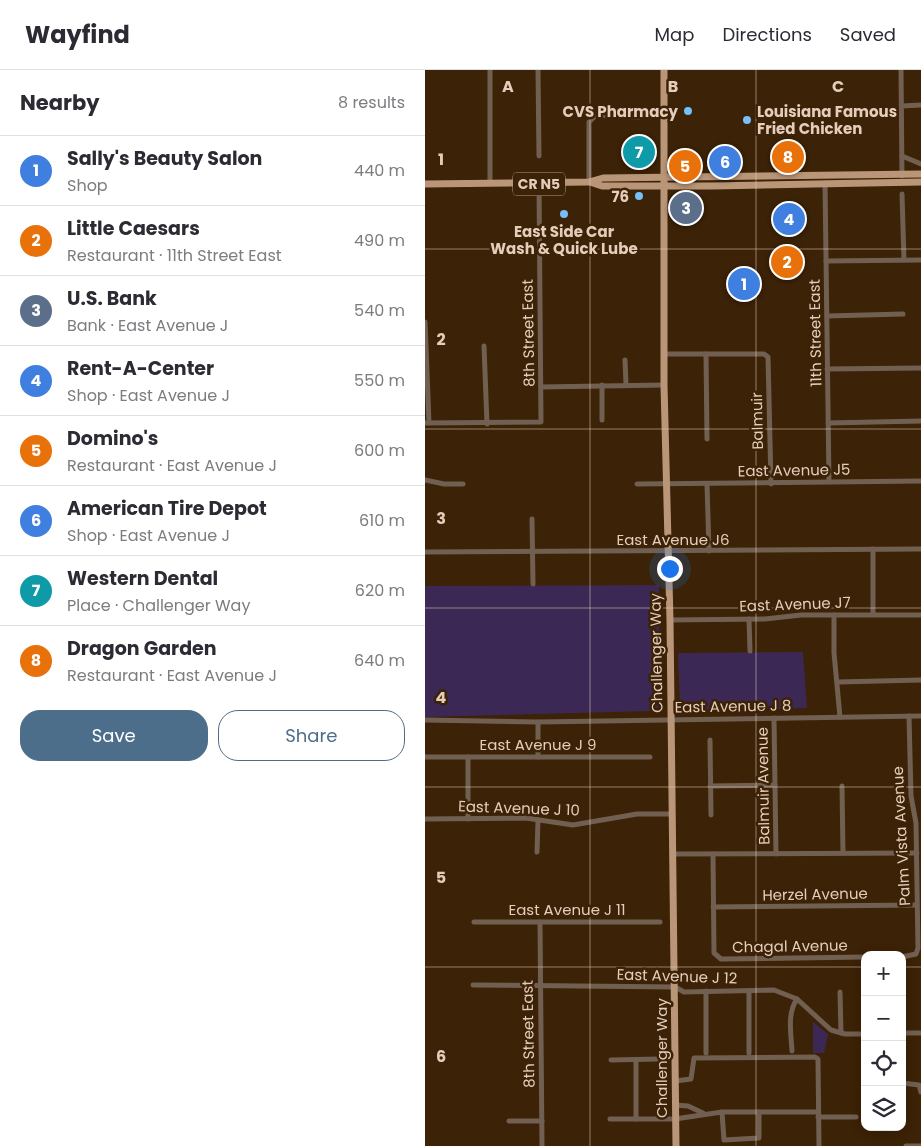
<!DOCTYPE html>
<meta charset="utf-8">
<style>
body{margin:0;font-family:Poppins,sans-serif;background:#f7f7f7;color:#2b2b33}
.controls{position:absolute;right:15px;bottom:15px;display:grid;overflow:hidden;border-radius:10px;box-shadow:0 2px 12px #0003}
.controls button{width:45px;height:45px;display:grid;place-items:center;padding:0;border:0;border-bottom:1px solid #e1e1e2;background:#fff;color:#2b2b33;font:25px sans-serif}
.you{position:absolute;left:244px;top:498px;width:18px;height:18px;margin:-12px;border:4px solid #fff;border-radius:50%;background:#1a73e8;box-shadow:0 0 0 8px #1a73e833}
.badge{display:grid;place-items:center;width:32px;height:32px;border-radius:50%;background:#4d6e8b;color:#fff;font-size:16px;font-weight:700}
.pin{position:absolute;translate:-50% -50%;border:2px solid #fff;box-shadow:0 1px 5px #0006}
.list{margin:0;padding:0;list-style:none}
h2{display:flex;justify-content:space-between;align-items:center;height:65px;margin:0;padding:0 20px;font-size:21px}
h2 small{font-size:16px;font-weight:400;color:#7c7c81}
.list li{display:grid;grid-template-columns:32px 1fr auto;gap:15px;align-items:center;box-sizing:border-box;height:70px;padding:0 20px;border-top:1px solid #e1e1e2}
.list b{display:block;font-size:19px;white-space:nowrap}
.list p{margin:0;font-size:16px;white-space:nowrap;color:#7c7c81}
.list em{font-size:16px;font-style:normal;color:#7c7c81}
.actions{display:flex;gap:10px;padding:15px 20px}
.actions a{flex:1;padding:11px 0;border:1px solid #4d6e8b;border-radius:20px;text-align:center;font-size:18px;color:#4d6e8b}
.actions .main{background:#4d6e8b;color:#fff}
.icon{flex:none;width:28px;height:28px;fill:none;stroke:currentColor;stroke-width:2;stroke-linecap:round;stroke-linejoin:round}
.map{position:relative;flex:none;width:496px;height:1076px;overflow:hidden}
header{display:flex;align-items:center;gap:30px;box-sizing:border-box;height:70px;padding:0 25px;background:#fff;border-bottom:1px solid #e1e1e2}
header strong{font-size:24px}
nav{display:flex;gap:28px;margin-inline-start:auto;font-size:18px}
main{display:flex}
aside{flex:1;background:#fff}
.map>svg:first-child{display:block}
</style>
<header>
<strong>Wayfind</strong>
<nav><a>Map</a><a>Directions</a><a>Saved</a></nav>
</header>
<main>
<aside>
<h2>Nearby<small>8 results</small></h2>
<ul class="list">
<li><span class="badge" style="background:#3f7fe0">1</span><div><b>Sally's Beauty Salon</b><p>Shop</p></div><em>440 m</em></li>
<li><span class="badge" style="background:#e8710a">2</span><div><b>Little Caesars</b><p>Restaurant · 11th Street East</p></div><em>490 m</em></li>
<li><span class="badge" style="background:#5c6f8a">3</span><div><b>U.S. Bank</b><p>Bank · East Avenue J</p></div><em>540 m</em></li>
<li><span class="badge" style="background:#3f7fe0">4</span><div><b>Rent-A-Center</b><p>Shop · East Avenue J</p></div><em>550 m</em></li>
<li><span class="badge" style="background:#e8710a">5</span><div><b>Domino's</b><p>Restaurant · East Avenue J</p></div><em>600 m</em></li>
<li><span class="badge" style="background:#3f7fe0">6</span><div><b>American Tire Depot</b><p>Shop · East Avenue J</p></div><em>610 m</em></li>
<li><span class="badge" style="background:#0f9aa8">7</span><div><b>Western Dental</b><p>Place · Challenger Way</p></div><em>620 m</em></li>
<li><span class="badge" style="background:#e8710a">8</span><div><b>Dragon Garden</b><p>Restaurant · East Avenue J</p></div><em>640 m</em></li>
</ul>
<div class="actions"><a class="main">Save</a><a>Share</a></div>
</aside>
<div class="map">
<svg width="496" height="1076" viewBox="0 0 496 1076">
<rect width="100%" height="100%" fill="#3c2206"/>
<!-- green -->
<g fill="#3c2855">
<path d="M282 123 250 128 253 134V151H248V130L250 124Z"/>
<path d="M234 515 235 635 229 641 0 647V516Z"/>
<path d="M378 582 382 638 260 642 255 635 253 583Z"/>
<path d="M388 952 403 964 399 983H388Z"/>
</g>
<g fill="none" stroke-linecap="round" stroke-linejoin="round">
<!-- minor -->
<g stroke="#716051" stroke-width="5">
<path d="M113 0 114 86"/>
<path d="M476 0 477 106"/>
<path d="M477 36 496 35"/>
<path d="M477 86 496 94"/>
<path d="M164 112V52L171 45 214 47"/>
<path d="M65 113V0"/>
<path d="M400 113 404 412"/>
<path d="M477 124 479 190"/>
<path d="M401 191 496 190"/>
<path d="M402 246 478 244"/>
<path d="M0 252 4 353"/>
<path d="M59 276 62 354"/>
<path d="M240 284H339L343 287 346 414"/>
<path d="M281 284 282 369"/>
<path d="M200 290 201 314"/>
<path d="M402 299 496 298"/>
<path d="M116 317 239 315"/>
<path d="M177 350V315"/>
<path d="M0 353 116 352 114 114"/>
<path d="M403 353 496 351"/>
<path d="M0 410 19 414H38"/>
<path d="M212 414 496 411"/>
<path d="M282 414 284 481"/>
<path d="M107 449 108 514"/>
<path d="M448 479V544"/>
<path d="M0 482 496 479"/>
<path d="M409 545V583L415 647"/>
<path d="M324 549 325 581"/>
<path d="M245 550 340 549 376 545H496"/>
<path d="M413 612 496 610"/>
<path d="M349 648 351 784"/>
<path d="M0 650 113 652 496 646"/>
<path d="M113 652V687"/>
<path d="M285 670 286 745"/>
<path d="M0 687H225"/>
<path d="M43 687V749"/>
<path d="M285 716 350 715"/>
<path d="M417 716 418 783"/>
<path d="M0 749 101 748 148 755 212 744H247"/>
<path d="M112 782 113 750"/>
<path d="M248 784 492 783"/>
<path d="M288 784 289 883 296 889 440 887"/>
<path d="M288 837 492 835"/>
<path d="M49 852H235"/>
<path d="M115 852 117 1076"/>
<path d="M477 887 491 884 493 878 491 753 486 726 484 646"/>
<path d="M48 915 250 917 259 922 349 920 372 929 406 960 420 964H440"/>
<path d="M281 921V983"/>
<path d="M324 921V983"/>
<path d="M415 922 416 963"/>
<path d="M477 963H496"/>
<path d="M367 981C366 964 362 943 372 929"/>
<path d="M186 990 234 989"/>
<path d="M250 1011 266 1009 269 988 390 987 393 989 394 1076"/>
<path d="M477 1013 494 1015 496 1022"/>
<path d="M250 1035 263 1036 278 1043"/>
<path d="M297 1042 299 1070 334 1068V1042"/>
<path d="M393 1047H431"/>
<path d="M185 1049H250L297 1042H393"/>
<path d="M211 1049V990"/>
<path d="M84 1051H117"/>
<path d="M481 1076H496"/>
</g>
<!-- major -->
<g stroke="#ba9678" stroke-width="7">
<path d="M239 0V315L245 550 251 1076"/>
<path d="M165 112 177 116H287L496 112"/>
<path d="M0 114 164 112 178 108 496 104"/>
</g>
</g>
<!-- grid -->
<path fill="none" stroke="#e4cebb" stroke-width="1" stroke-opacity="0.55" d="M165 0V1076M331 0V1076M0 179H496M0 359H496M0 538H496M0 717H496M0 897H440M477 897H496"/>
<!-- markers -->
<g fill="#77c0f7" stroke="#3c2206" stroke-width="2">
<circle cx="263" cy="41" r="5"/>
<circle cx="322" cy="50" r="5"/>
<circle cx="214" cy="126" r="5"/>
<circle cx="139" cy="144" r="5"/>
</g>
<g text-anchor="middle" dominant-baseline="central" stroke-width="5" stroke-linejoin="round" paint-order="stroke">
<!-- shield labels -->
<rect fill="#3c2206" stroke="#b29a85" stroke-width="1" x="88" y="102.5" width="52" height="23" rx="4"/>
<g font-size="14" font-weight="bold" fill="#e4cebb">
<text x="114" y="114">CR N5</text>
</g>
<!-- poi labels -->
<g font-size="15" font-weight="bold" fill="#e4cebb" stroke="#3c2206" text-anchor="end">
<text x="253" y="41">CVS Pharmacy</text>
<text x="332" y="41" text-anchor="start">Louisiana Famous<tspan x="332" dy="17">Fried Chicken</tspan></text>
<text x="204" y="126">76</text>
<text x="139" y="161" text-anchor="middle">East Side Car<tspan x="139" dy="17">Wash &amp; Quick Lube</tspan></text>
</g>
<!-- street labels -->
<g font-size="15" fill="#e4cebb" stroke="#3c2206">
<text transform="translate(103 263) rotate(-91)">8th Street East</text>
<text transform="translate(390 263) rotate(-91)">11th Street East</text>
<text transform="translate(332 351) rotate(-91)">Balmuir</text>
<text transform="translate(369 400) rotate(-1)">East Avenue J5</text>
<text x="248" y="469">East Avenue J6</text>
<text transform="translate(370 534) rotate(-2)">East Avenue J7</text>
<text transform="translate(231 583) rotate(-91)">Challenger Way</text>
<text transform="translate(308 636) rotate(-1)">East Avenue J 8</text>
<text x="113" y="674">East Avenue J 9</text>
<text transform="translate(338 716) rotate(-91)">Balmuir Avenue</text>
<text transform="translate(94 738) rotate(2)">East Avenue J 10</text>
<text transform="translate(476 766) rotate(-93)">Palm Vista Avenue</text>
<text transform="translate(390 824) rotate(-1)">Herzel Avenue</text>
<text x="142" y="839">East Avenue J 11</text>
<text transform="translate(365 876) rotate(-1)">Chagal Avenue</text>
<text transform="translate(252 906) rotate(2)">East Avenue J 12</text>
<text transform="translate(103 964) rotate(-91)">8th Street East</text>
<text transform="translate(236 988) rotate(-90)">Challenger Way</text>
</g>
</g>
<g font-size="16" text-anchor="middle" font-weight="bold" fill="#e4cebb" stroke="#3c2206" stroke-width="5" stroke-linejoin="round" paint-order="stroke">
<text x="83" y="22">A</text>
<text x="248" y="22">B</text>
<text x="413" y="22">C</text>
<text x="16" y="95">1</text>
<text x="16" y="275">2</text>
<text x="16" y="454">3</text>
<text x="16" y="633">4</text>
<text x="16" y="813">5</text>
<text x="16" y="992">6</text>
</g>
</svg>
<div class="controls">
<button>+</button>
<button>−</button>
<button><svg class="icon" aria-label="locate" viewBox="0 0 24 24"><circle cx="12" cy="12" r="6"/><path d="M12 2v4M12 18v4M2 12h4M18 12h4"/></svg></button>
<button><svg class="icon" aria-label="layers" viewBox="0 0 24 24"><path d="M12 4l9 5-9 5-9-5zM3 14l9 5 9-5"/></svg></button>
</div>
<div class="you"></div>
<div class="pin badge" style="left:319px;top:214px;background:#3f7fe0">1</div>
<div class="pin badge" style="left:362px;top:192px;background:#e8710a">2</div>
<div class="pin badge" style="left:261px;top:138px;background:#5c6f8a">3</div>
<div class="pin badge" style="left:364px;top:149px;background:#3f7fe0">4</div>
<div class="pin badge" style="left:260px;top:96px;background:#e8710a">5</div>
<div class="pin badge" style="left:300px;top:92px;background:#3f7fe0">6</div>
<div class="pin badge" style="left:214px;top:82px;background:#0f9aa8">7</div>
<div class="pin badge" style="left:363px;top:87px;background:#e8710a">8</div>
</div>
</main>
